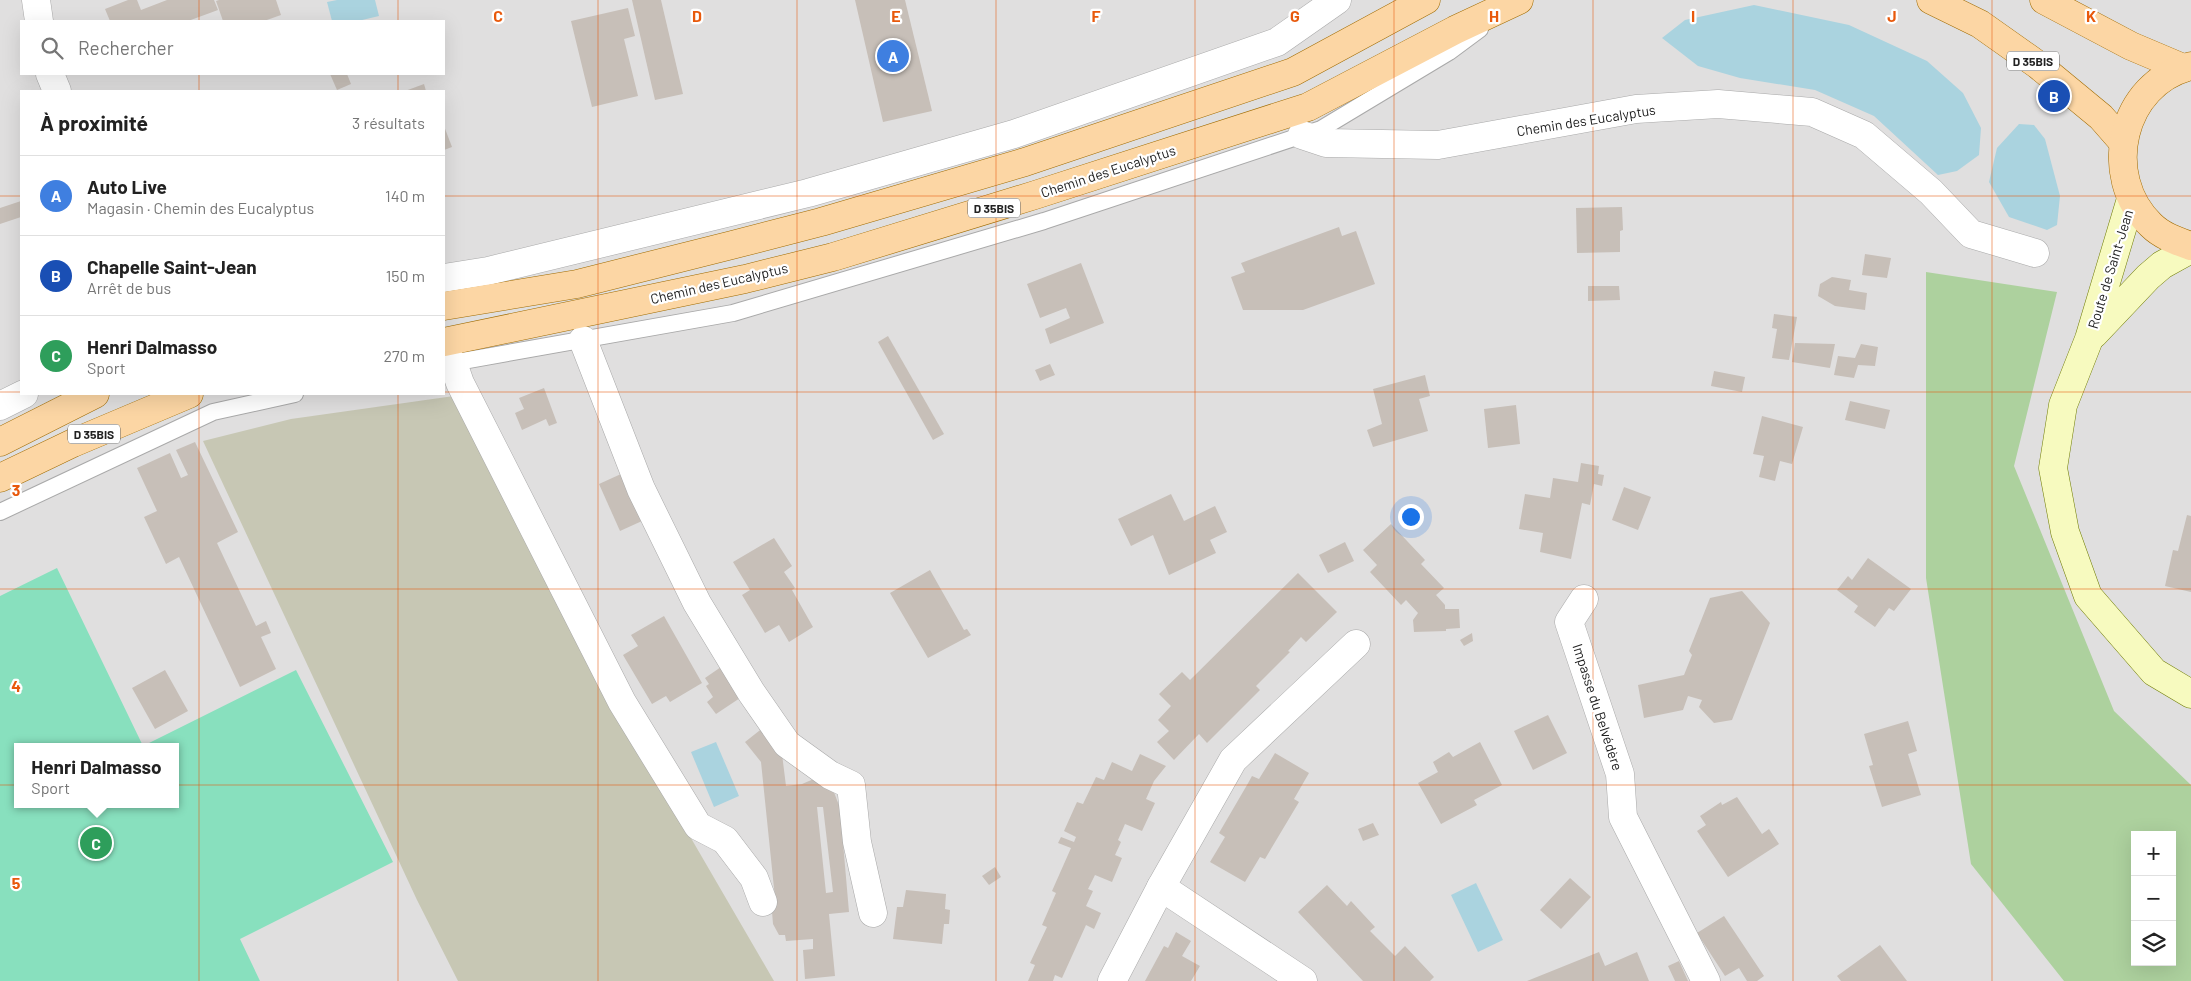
<!DOCTYPE html>
<html lang="fr">
<meta charset="utf-8">
<style>
body{margin:0;font-family:Barlow,sans-serif;background:#f2f2f2;color:#222}
.controls{position:absolute;right:15px;bottom:15px;display:grid;overflow:hidden;border-radius:0px;box-shadow:0 5px 20px #0002}
.controls button{width:45px;height:45px;display:grid;place-items:center;padding:0;border:0;border-bottom:1px solid #e0e0e0;background:#fff;color:#222;font:25px sans-serif}
.you{position:absolute;left:1410px;top:516px;width:18px;height:18px;margin:-12px;border:4px solid #fff;border-radius:50%;background:#1a73e8;box-shadow:0 0 0 8px #1a73e833}
.badge{display:grid;place-items:center;width:32px;height:32px;border-radius:50%;background:#1a73e8;color:#fff;font-size:16px;font-weight:700}
.pin{position:absolute;translate:-50% -50%;border:2px solid #fff;box-shadow:0 1px 5px #0006}
.popup{position:absolute;left:14px;top:743px;width:165px;height:65px;box-sizing:border-box;display:grid;place-content:center;border-radius:0px;background:#fff;filter:drop-shadow(0 1px 4px #0005);font-size:16px;white-space:nowrap;color:#767676}
.popup b{font-size:19px;color:#222}
.popup::after{content:'';position:absolute;left:50%;top:100%;margin-left:-10px;border:10px solid transparent;border-top-color:#fff}
.list{margin:0;padding:0;list-style:none}
h2{display:flex;justify-content:space-between;align-items:center;height:65px;margin:0;padding:0 20px;font-size:21px}
h2 small{font-size:16px;font-weight:400;color:#767676}
.list li{display:grid;grid-template-columns:32px 1fr auto;gap:15px;align-items:center;box-sizing:border-box;height:80px;padding:0 20px;border-top:1px solid #e0e0e0}
.list b{display:block;font-size:19px;white-space:nowrap}
.list p{margin:0;font-size:16px;white-space:nowrap;color:#767676}
.list em{font-size:16px;font-style:normal;color:#767676}
.icon{flex:none;width:28px;height:28px;fill:none;stroke:currentColor;stroke-width:2;stroke-linecap:round;stroke-linejoin:round}
.map{position:relative;flex:none;width:2191px;height:981px;overflow:hidden}
.search{position:absolute;background:#fff;box-shadow:0 5px 20px #0002;left:20px;top:20px;width:425px;height:55px;display:flex;align-items:center;gap:12px;box-sizing:border-box;padding:0 18px;border-radius:0px;color:#767676;font-size:19px}
.panel{position:absolute;background:#fff;box-shadow:0 5px 20px #0002;left:20px;top:90px;width:425px;height:305px;border-radius:0px}
.map>svg:first-child{display:block}
</style>
<div class="map">
<svg width="2191" height="981" viewBox="0 0 2191 981">
<rect width="100%" height="100%" fill="#f2efe9"/>
<!-- residential -->
<path fill="#e0dfdf" fill-rule="evenodd" d="M0 0H2191V981H0ZM21 21H444V74H21ZM21 91H444V394H21ZM17 747H175V804H17ZM2135 835H2172V962H2135Z"/>
<!-- construction -->
<path fill="#c7c7b4" d="M461 395 609 697 774 981H458L417 900 203 441 291 419Z"/>
<!-- forest -->
<path fill="#add19e" fill-rule="evenodd" d="M1926 272 2057 292 2014 466 2114 711 2191 785V981H2064L1971 864 1926 578ZM2135 835H2172V962H2135Z"/>
<!-- pitch -->
<path fill="#88e0be" fill-rule="evenodd" d="M57 568 143 746 296 670 393 862 240 939 260 981H0V596ZM17 747H175V804H17Z"/>
<!-- water -->
<g fill="#aad3df">
<path d="M337 0H375L379 16 358 21H332L327 2Z"/>
<path d="M1754 5 1849 25 1927 61 1963 93 1981 128 1979 155 1957 171 1938 175 1874 116 1815 90 1740 78 1698 66 1662 38 1685 20Z"/>
<path d="M2019 124 2034 125 2045 139 2060 196 2057 225 2047 230 2009 217 1989 182 1997 148Z"/>
<path d="M716 742 739 796 714 807 691 752Z"/>
<path d="M1476 883 1503 940 1478 952 1451 895Z"/>
</g>
<!-- building -->
<g fill="#c7bfb8" fill-rule="evenodd">
<path d="M128 0H137L141 10 167 0H214L218 10 188 21H110L105 9Z"/>
<path d="M219 0H276L281 15 264 21H223L216 1Z"/>
<path d="M632 0H661L683 94 655 100Z"/>
<path d="M855 0H905L932 111 883 122Z"/>
<path d="M628 8 635 36 624 39 638 96 592 107 571 21Z"/>
<path d="M330 74H347L351 84 337 90Z"/>
<path d="M424 84 426 91H405Z"/>
<path d="M444 126 452 147 444 150Z"/>
<path d="M21 201V217L0 224V208Z"/>
<path d="M1622 207 1623 230 1620 231V252L1577 253 1576 208Z"/>
<path d="M1339 227 1342 236 1356 231 1375 284 1303 310H1243L1231 277 1245 272 1241 263Z"/>
<path d="M1865 254 1891 258 1887 278 1862 275Z"/>
<path d="M1081 263 1104 323 1050 344 1045 329 1070 318 1066 308 1040 318 1027 284Z"/>
<path d="M1832 277 1851 280 1849 290 1867 293 1865 310 1835 306 1818 296 1820 284Z"/>
<path d="M1588 286H1619L1620 300 1588 301Z"/>
<path d="M1774 314 1797 317 1789 360 1772 358 1777 329 1772 328Z"/>
<path d="M888 336 944 434 933 440 878 342Z"/>
<path d="M1795 343 1835 344 1830 368 1792 362Z"/>
<path d="M1861 344 1878 347 1875 366 1858 365 1854 378 1834 375 1838 356 1855 358Z"/>
<path d="M1050 364 1055 375 1040 381 1035 370Z"/>
<path d="M1714 371 1745 377 1742 392 1711 386Z"/>
<path d="M1425 375 1430 396 1419 399 1428 431 1373 447 1367 430 1382 424 1373 389Z"/>
<path d="M544 388 557 423 549 426 546 419 522 430 515 413 524 409 519 398Z"/>
<path d="M1850 401 1890 410 1885 429 1845 420Z"/>
<path d="M1516 405 1520 444 1488 448 1484 409Z"/>
<path d="M1762 416 1803 427 1792 464 1780 461 1775 481 1759 477 1764 456 1753 454Z"/>
<path d="M195 442 238 532 217 543 256 626 266 621 271 633 261 637 276 669 240 687 179 557 166 564 144 517 157 511 137 468 170 453 181 478 188 475 176 450Z"/>
<path d="M1581 463 1599 466 1598 474 1604 475 1602 486 1594 484 1590 505 1582 503 1571 559 1540 552 1543 533 1519 529 1525 494 1550 498 1553 478 1578 482Z"/>
<path d="M621 474 642 521 620 531 599 484Z"/>
<path d="M1624 487 1651 497 1638 530 1612 520Z"/>
<path d="M1171 494 1184 521 1215 506 1227 532 1210 540 1216 553 1169 575 1153 535 1131 546 1118 519Z"/>
<path d="M2187 515 2191 516V592L2165 586 2173 550 2178 551Z"/>
<path d="M1391 524 1425 560 1421 564 1444 588 1436 595 1445 605V609H1459L1460 628 1446 629V631L1414 632 1413 620 1418 613 1406 600 1401 605 1370 572 1377 565 1363 550Z"/>
<path d="M774 538 792 566 784 572 795 588 792 590 813 627 789 642 779 625 765 633 742 595 750 590 733 562Z"/>
<path d="M1345 542 1354 561 1328 573 1319 555Z"/>
<path d="M1868 558 1911 589 1894 611 1889 608 1875 627 1854 612 1858 606 1837 590 1848 576 1852 580Z"/>
<path d="M930 570 964 630 967 629 971 635 928 658 890 593Z"/>
<path d="M1298 573 1337 612 1306 642 1301 637 1288 651 1290 652 1256 686 1260 690 1207 743 1199 734 1174 760 1157 742 1169 731 1158 720 1171 706 1159 694 1182 672 1190 680Z"/>
<path d="M1742 591 1770 623 1732 720 1714 723 1699 707 1702 700 1688 696 1683 710 1644 718 1638 685 1684 675 1692 655 1689 651 1710 598Z"/>
<path d="M664 616 702 683 670 702 666 696 652 704 623 655 638 646 631 635Z"/>
<path d="M1472 633 1473 641 1464 646 1460 640Z"/>
<path d="M721 667 740 698 716 714 707 702 713 697 706 686 709 684 705 678Z"/>
<path d="M165 670 188 711 155 729 132 688Z"/>
<path d="M1548 715 1567 753 1533 770 1514 731Z"/>
<path d="M1908 721 1917 751 1908 754 1921 795 1882 807 1869 766 1873 765 1864 734Z"/>
<path d="M764 727 781 746 786 786 802 784 816 778 832 787 840 808 849 912 829 914 835 976 805 979 803 950 813 949V939L786 941 785 935H779L773 924 771 899 775 898 761 762 745 742ZM817 807H823L833 892 826 893Z"/>
<path d="M1480 742 1502 785 1474 800 1477 805 1441 824 1418 783 1438 772 1433 762 1449 752 1453 757Z"/>
<path d="M1275 753 1309 773 1294 799 1299 802 1265 859 1260 857 1245 882 1210 862 1225 837 1219 833 1247 785 1252 776 1259 779Z"/>
<path d="M1140 754 1166 766 1154 781 1146 799 1155 803 1142 831 1125 824 1118 840 1121 842 1115 855 1122 858 1112 882 1095 875 1088 889 1093 891 1086 906 1101 913 1094 929 1086 925 1062 978 1055 975 1053 981H1028L1035 965 1030 963 1047 927 1042 925 1056 893 1052 891 1071 848 1058 843 1061 837 1074 842 1076 837 1064 831 1077 802 1083 804 1096 777 1104 780 1112 762 1132 771Z"/>
<path d="M1737 797 1762 834 1769 829 1779 844 1728 877 1697 831 1706 825 1700 816 1721 802 1722 805Z"/>
<path d="M1373 823 1379 835 1363 841 1358 829Z"/>
<path d="M995 867 1001 877 989 885 982 876Z"/>
<path d="M1570 878 1591 897 1561 929 1540 910Z"/>
<path d="M1327 885 1347 906 1351 901 1375 927 1370 931 1395 956 1405 946 1434 977 1430 981H1363L1298 912Z"/>
<path d="M906 890 946 894 945 909 950 910 949 924H944L942 944 893 939 897 907H903Z"/>
<path d="M1724 916 1764 976 1757 981H1747L1739 968 1725 976 1697 933Z"/>
<path d="M1176 932 1191 941 1182 956 1200 966 1191 981H1145L1164 946 1168 948Z"/>
<path d="M1880 945 1907 981H1841L1837 976Z"/>
<path d="M1599 952 1605 966 1637 952 1649 981H1527Z"/>
<path d="M1679 961 1688 981H1675L1668 966Z"/>
</g>
<g fill="none" stroke-linecap="round" stroke-linejoin="round">
<!-- lane casing -->
<g stroke="#a9a9a9" stroke-width="18">
<g id="lane">
<path d="M446 364 733 313 1044 221 1321 129 1449 52 1480 29"/>
<path d="M0 512 213 412 295 394"/>
</g>
</g>
<!-- street casing -->
<g stroke="#a9a9a9" stroke-width="29">
<g id="street">
<path d="M36 0 39 21"/>
<path d="M50 74 57 91"/>
<path d="M1302 135 1326 143 1438 145 1636 109 1718 104 1812 112 1864 135 1931 192 1971 234 2035 253"/>
<path d="M444 278 488 271 808 193 1014 134 1277 42 1337 0"/>
<path d="M583 340 641 489 697 603 751 692 787 744 830 775 851 785 857 842 873 913"/>
<path d="M453 363 460 383 622 702 698 826 725 840 754 878 763 902"/>
<path d="M0 406 24 394"/>
<path d="M1584 599 1569 622 1620 774 1623 817 1706 981"/>
<path d="M1161 887 1303 981"/>
<path d="M1112 981 1161 887 1233 760 1356 644"/>
</g>
</g>
<!-- secondary casing -->
<g stroke="#707d05" stroke-width="29">
<g id="secondary">
<path d="M2131 199 2089 339 2063 405 2053 468 2065 532 2088 596 2154 672 2191 694"/>
<path d="M2094 334 2148 277 2162 265 2191 249"/>
</g>
</g>
<!-- primary casing -->
<g stroke="#a06b00" stroke-width="29">
<g id="primary">
<path d="M1931 0 1980 24 2038 65 2101 117 2122 141"/>
<path d="M2044 0 2131 46 2183 68"/>
<path d="M2191 66C2121 83 2100 176 2151 225 2162 236 2177 241 2191 246"/>
<path d="M444 306 577 284 732 245 821 222 1025 162 1293 72 1426 0"/>
<path d="M444 342 745 279 833 257 1035 195 1308 107 1455 30 1519 0"/>
<path d="M0 442 95 394"/>
<path d="M0 478 73 443 189 394"/>
</g>
</g>
<!-- lane -->
<use href="#lane" stroke="#fff" stroke-width="16"/>
<!-- street -->
<use href="#street" stroke="#fff" stroke-width="28"/>
<!-- secondary -->
<use href="#secondary" stroke="#f7fabf" stroke-width="28"/>
<!-- primary -->
<use href="#primary" stroke="#fcd6a4" stroke-width="28"/>
</g>
<!-- grid -->
<path fill="none" stroke="#e8590c" stroke-width="1" stroke-opacity="0.55" d="M199 0V21M398 0V21M598 0V981M797 0V981M996 0V981M1195 0V981M1394 0V981M1593 0V981M1793 0V981M1992 0V981M199 74V91M398 74V91M0 196H21M444 196H2191M0 392H21M444 392H2191M199 394V981M398 394V981M0 589H2191M0 785H2191"/>
<g text-anchor="middle" dominant-baseline="central" stroke-width="4.5" stroke-linejoin="round" paint-order="stroke">
<!-- shield labels -->
<g fill="#fff" stroke="#646464" stroke-width="1">
<rect x="2007" y="51.5" width="52" height="19" rx="4"/>
<rect x="968" y="198.5" width="52" height="19" rx="4"/>
<rect x="68" y="424.5" width="52" height="19" rx="4"/>
</g>
<g font-size="12" font-weight="bold" fill="#222">
<text x="2033" y="61">D 35BIS</text>
<text x="994" y="208">D 35BIS</text>
<text x="94" y="434">D 35BIS</text>
</g>
<!-- street labels -->
<g font-size="14" fill="#222" stroke="#fff">
<text transform="translate(1586 120) rotate(-9)">Chemin des Eucalyptus</text>
<text transform="translate(1108 171) rotate(-18)">Chemin des Eucalyptus</text>
<text transform="translate(2110 269) rotate(-73)">Route de Saint-Jean</text>
<text transform="translate(719 283) rotate(-13)">Chemin des Eucalyptus</text>
<text transform="translate(1598 707) rotate(72)">Impasse du Belvédère</text>
</g>
</g>
<g font-size="16" text-anchor="middle" font-weight="bold" fill="#e8590c" stroke="#fff" stroke-width="4.5" stroke-linejoin="round" paint-order="stroke">
<text x="498" y="22">C</text>
<text x="697" y="22">D</text>
<text x="896" y="22">E</text>
<text x="1096" y="22">F</text>
<text x="1295" y="22">G</text>
<text x="1494" y="22">H</text>
<text x="1693" y="22">I</text>
<text x="1892" y="22">J</text>
<text x="2091" y="22">K</text>
<text x="16" y="496">3</text>
<text x="16" y="692">4</text>
<text x="16" y="889">5</text>
</g>
</svg>
<div class="controls">
<button>+</button>
<button>−</button>
<button><svg class="icon" aria-label="layers" viewBox="0 0 24 24"><path d="M12 4l9 5-9 5-9-5zM3 14l9 5 9-5"/></svg></button>
</div>
<div class="you"></div>
<div class="pin badge" style="left:893px;top:56px;background:#3f7fe0">A</div>
<div class="pin badge" style="left:2054px;top:96px;background:#1a4fb4">B</div>
<div class="pin badge" style="left:96px;top:843px;background:#2e9e5b">C</div>
<div class="popup"><b>Henri Dalmasso</b>Sport</div>
<div class="search"><svg class="icon" aria-label="search" viewBox="0 0 24 24"><circle cx="10" cy="10" r="6"/><path d="M15 15l6 6"/></svg>Rechercher</div>
<section class="panel">
<h2>À proximité<small>3 résultats</small></h2>
<ul class="list">
<li><span class="badge" style="background:#3f7fe0">A</span><div><b>Auto Live</b><p>Magasin · Chemin des Eucalyptus</p></div><em>140 m</em></li>
<li><span class="badge" style="background:#1a4fb4">B</span><div><b>Chapelle Saint-Jean</b><p>Arrêt de bus</p></div><em>150 m</em></li>
<li><span class="badge" style="background:#2e9e5b">C</span><div><b>Henri Dalmasso</b><p>Sport</p></div><em>270 m</em></li>
</ul>
</section>
</div>
